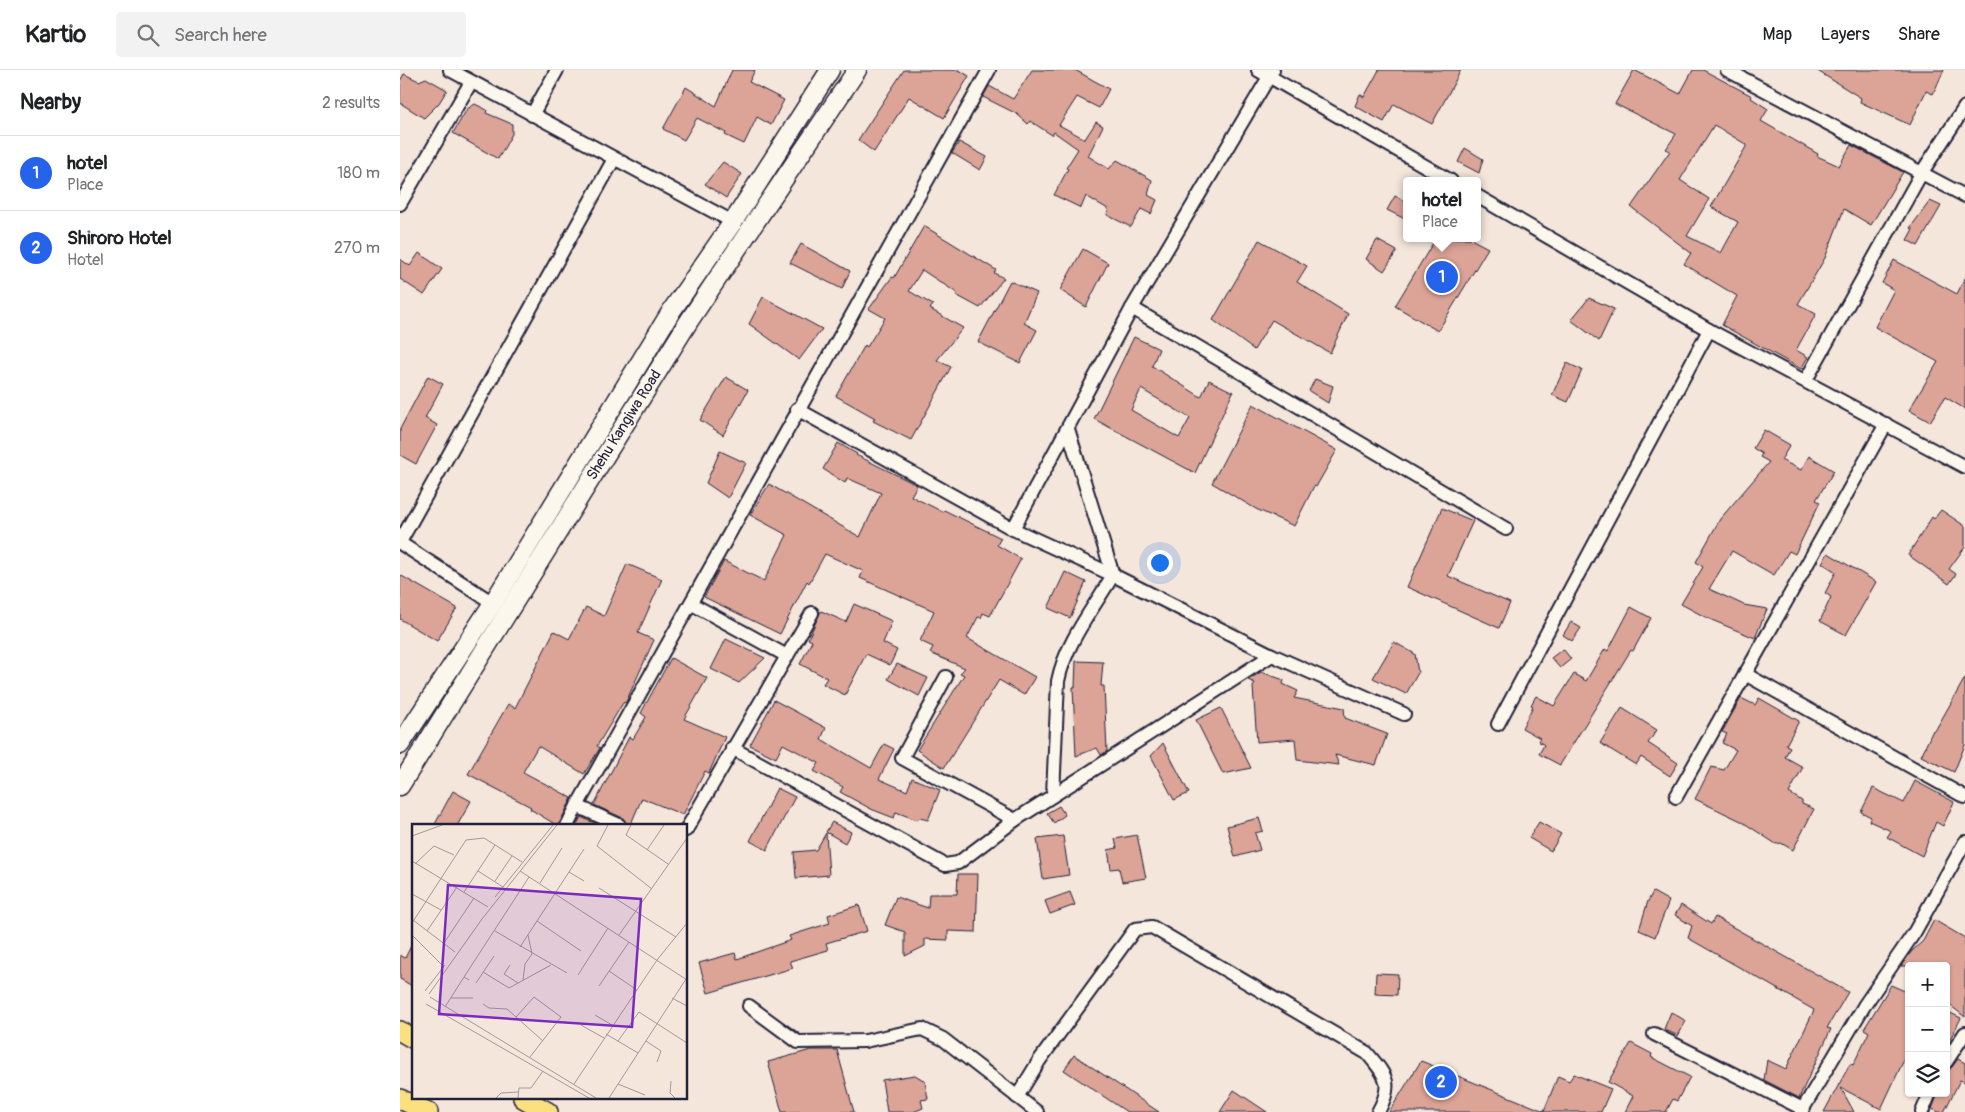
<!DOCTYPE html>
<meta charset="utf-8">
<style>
body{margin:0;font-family:Pangolin,sans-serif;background:#f2f2f2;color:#202124}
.controls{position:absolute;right:15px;bottom:15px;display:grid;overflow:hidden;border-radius:5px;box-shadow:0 1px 4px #0004}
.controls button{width:45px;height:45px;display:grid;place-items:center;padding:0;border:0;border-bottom:1px solid #e0e0e0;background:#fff;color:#202124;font:25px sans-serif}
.you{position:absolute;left:759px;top:492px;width:18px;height:18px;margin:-12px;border:4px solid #fff;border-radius:50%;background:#1a73e8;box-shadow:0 0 0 8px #1a73e833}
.badge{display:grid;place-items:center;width:32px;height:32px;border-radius:50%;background:#2563eb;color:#fff;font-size:16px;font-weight:700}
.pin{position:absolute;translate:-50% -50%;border:2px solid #fff;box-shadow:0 1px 5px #0006}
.popup{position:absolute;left:1003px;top:107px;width:78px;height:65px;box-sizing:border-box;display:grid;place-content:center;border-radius:5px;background:#fff;filter:drop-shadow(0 1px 4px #0005);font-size:16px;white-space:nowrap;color:#757577}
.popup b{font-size:19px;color:#202124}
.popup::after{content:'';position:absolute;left:50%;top:100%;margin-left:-10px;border:10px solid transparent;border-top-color:#fff}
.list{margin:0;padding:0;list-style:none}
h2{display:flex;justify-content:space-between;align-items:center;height:65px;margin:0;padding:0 20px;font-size:21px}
h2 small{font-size:16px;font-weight:400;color:#757577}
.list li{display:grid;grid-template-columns:32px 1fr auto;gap:15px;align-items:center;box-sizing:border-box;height:75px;padding:0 20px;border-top:1px solid #e0e0e0}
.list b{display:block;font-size:19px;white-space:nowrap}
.list p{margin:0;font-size:16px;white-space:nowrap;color:#757577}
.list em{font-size:16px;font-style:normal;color:#757577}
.icon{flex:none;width:28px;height:28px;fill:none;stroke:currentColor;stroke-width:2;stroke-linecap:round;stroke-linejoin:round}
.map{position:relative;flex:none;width:1565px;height:1042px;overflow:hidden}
header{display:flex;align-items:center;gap:30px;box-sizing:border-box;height:70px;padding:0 25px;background:#fff;border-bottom:1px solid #e0e0e0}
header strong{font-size:24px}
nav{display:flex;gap:28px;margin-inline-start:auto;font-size:18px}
.search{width:350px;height:45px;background:#f2f2f2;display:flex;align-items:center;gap:12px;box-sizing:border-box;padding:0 18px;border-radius:5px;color:#757577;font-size:19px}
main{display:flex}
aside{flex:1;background:#fff}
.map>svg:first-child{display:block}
</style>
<header>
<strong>Kartio</strong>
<div class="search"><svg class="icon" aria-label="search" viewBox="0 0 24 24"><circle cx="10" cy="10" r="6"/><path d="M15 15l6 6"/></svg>Search here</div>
<nav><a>Map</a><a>Layers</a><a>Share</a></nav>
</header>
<main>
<aside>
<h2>Nearby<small>2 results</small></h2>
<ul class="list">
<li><span class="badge">1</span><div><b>hotel</b><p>Place</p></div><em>180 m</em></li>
<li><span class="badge">2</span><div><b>Shiroro Hotel</b><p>Hotel</p></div><em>270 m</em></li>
</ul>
</aside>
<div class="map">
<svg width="1565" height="1042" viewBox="0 0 1565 1042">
<rect width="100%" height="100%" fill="#f5e6db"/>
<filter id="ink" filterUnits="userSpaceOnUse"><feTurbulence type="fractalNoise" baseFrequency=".02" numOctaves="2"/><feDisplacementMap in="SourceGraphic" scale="10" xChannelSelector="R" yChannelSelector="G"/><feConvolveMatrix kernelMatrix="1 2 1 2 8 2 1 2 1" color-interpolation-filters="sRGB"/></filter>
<g filter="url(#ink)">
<!-- building -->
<g fill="#dca397" stroke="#22223b" fill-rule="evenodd">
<path d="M332 0H355L349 12 384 30 371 55 357 47 344 74 325 65 326 63 297 48 284 70 263 59 286 17 316 36Z"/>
<path d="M504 0H559L569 6 544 48 509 27 474 82 458 70Z"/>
<path d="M632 0H675L709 19 699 38 677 27 659 55 685 69 696 52 703 56 688 86 709 99 717 90 752 110 748 125 757 130 751 144 741 139 731 157 707 145 708 139 686 126 681 138 654 125 668 99 666 98 678 79 654 62 652 65 630 51 628 54 617 44 583 27 589 16 613 29Z"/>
<path d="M979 0H1061L1032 54 994 34 984 52 955 36 960 24 964 27Z"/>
<path d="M1234 0 1280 24 1293 0H1303L1352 26 1351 28 1368 39 1361 51 1418 84 1417 86 1439 96 1451 75 1503 102 1471 155 1444 139 1425 188 1398 234 1416 244 1396 280 1408 287 1401 299 1322 255 1337 226 1284 194 1291 183 1231 137 1270 81 1266 79 1276 64 1215 34ZM1314 55 1347 75 1311 137 1338 152 1321 183 1287 166 1309 129 1280 110Z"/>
<path d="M1416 0H1544L1533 24 1526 21 1510 55 1460 32 1461 28Z"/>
<path d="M4 4 19 11 26 8 47 20 39 33 24 48 0 33V11Z"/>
<path d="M75 34 87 40 86 43 112 54V64L98 89 53 63 67 39Z"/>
<path d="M559 72 587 87 580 100 552 83Z"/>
<path d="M1065 78 1083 89 1079 103 1058 92Z"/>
<path d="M323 92 342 104 326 128 305 114Z"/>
<path d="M995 126 1007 132V150L987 140Z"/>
<path d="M1530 131 1541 136 1518 176 1507 170 1513 159 1510 158Z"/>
<path d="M524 156 596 200 594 203 604 208 580 238 556 225 557 223 522 200 509 221 533 235 530 239 563 258 537 290 551 297 511 370 473 351 475 348 436 326 465 275 467 277 485 248 469 239 492 207 494 208Z"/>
<path d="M1036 168H1069L1088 178 1038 261 995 236Z"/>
<path d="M859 170 907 196 897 212 948 244 930 283 872 250 854 280 813 250Z"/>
<path d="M977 170 997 181 984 201 966 189Z"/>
<path d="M401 174 450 201 442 219 390 193Z"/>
<path d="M683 179 708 193 686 237 660 220Z"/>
<path d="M19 183 42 199 24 225 0 209V189L10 196Z"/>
<path d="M1494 190 1557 224 1565 208V339L1545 327 1530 352 1509 340 1538 292 1475 257 1494 220 1482 213Z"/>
<path d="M610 211 637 223 624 253 637 260 620 293 578 272Z"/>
<path d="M363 227 422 259 399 290 349 254Z"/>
<path d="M1189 228 1214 239 1199 271 1171 250Z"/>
<path d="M734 267 759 279 752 296 801 327 809 310 833 322 795 403 694 349ZM741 319 790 348 779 368 731 340Z"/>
<path d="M1167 293 1182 300 1168 332 1152 325Z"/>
<path d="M28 306 43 314 25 348 37 355 16 394 0 385V359Z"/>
<path d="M326 307 348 320 323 365 300 350Z"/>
<path d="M915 309 933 316 928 333 909 321Z"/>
<path d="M853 334 937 380 916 417 914 416 894 456 856 439 812 413Z"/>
<path d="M1364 360 1390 375 1381 390 1401 400 1409 386 1434 401 1416 430 1420 432 1395 484 1389 481 1374 505 1332 481 1309 519 1344 535 1367 539 1355 568 1307 548 1281 534 1303 497 1296 492 1320 449 1369 392 1360 387 1362 384 1353 378Z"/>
<path d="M438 373 457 384 456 385 517 415 511 426 543 442 544 440 601 468 597 475 621 489 590 546 583 543 581 548 578 547 567 568 635 607 624 625 599 610 544 698 517 680 564 605 560 603 565 598 530 583 533 577 520 571 534 541 460 508 463 501 425 484 409 513 407 511 380 564 304 527 324 491 364 511 387 465 350 445 369 414 460 467 481 423 447 408 445 413 423 399Z"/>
<path d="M320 381 346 393 328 428 306 413Z"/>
<path d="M1042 438 1073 451 1048 506 1110 533 1099 558 1007 517Z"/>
<path d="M1541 440 1565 456V477L1549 499 1556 504 1549 514 1508 485 1532 447 1534 449Z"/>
<path d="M1428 483 1476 512 1446 565 1420 551 1431 527 1425 523 1436 502 1422 493Z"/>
<path d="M227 494 262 509 238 563 254 570 226 632 223 633 197 676 200 678 184 704 138 676 123 702 172 728 158 756 130 739 131 737 68 704 108 634 115 638 154 561 169 569 186 537 204 546Z"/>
<path d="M665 502 686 512 670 548 648 538Z"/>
<path d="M0 505 57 538 37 571 0 549Z"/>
<path d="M454 534 492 551 483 573 497 580 490 595 466 584 445 625 423 614 427 608 400 594 412 571 408 569 421 541 446 552Z"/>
<path d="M1231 537 1251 548 1233 581 1231 580 1160 695 1139 684 1144 675 1138 671 1140 668 1122 658 1133 636 1131 635 1136 626 1154 636 1174 604 1186 611 1205 579 1208 581Z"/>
<path d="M1171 552 1181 558 1172 571 1163 565Z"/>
<path d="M326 569 365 588 339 613 311 599Z"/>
<path d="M994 572 1015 584 1018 603 1006 624 973 608Z"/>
<path d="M1163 579 1171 589 1160 598 1151 588Z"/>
<path d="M271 588 307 608 284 649 325 667 309 703 305 701 283 745 242 728 230 756H227L223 748 194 735 229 667 233 669 246 647 241 643Z"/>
<path d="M676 591 703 592 701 616H704L707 681 701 685 697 678 676 686 673 617H675Z"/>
<path d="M497 594 528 608 519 626 488 609Z"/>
<path d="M861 602 884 610 883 614 898 621 894 628 944 638 945 648 987 664 976 695 935 685 939 695 897 690 895 669 857 672 853 617 855 613 848 610Z"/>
<path d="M1565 608V675L1554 702 1521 686 1533 660 1535 661Z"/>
<path d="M1341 628 1355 635 1359 628 1399 651 1386 675 1390 677 1385 687 1403 697 1389 723 1402 731V734L1414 739 1393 780 1381 773 1376 774 1341 751 1295 729 1311 697 1324 700 1336 680 1322 673 1327 664 1322 662Z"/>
<path d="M374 630 426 658 421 669 471 698 484 674 494 679 479 709 507 721 512 708 540 720 528 750 520 748 517 750 496 742 494 748 471 739 440 722 443 717 414 701 419 693 383 674 376 688 350 675Z"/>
<path d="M821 638 851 698 823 704 796 650Z"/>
<path d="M1222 638 1257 660 1248 673 1278 693 1270 706 1241 687 1236 695 1200 673Z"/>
<path d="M763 673 789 723 774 730 751 686Z"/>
<path d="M1515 711 1554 732 1543 756 1536 752 1522 786 1487 767 1491 761 1469 751 1471 747 1461 742 1473 718 1504 733Z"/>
<path d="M377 718 395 727 367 780 350 771Z"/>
<path d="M53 721 71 731 57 756H34Z"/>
<path d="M659 736 665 745 654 753 647 743Z"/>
<path d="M181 747 201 756H176Z"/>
<path d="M859 748 863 761 855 763 860 780 835 787 827 756Z"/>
<path d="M432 752 451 762 445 773 426 762Z"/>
<path d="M1139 752 1161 764 1151 781 1129 768Z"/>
<path d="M426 763 429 805 396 808 394 782 416 780Z"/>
<path d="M737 765 746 808 722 812 719 798 711 799 708 780 717 778 715 769Z"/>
<path d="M663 766 669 805 643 809 637 769Z"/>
<path d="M558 804H578L576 862 548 861V870L525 869V876L505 886V862L485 855 496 827 528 838 529 824H557Z"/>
<path d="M670 822 675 835 650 844 645 831Z"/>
<path d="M1253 822 1269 831 1255 867 1239 860 1248 831Z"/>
<path d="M459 835 467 861 426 873 428 880 390 891 393 898 308 923 299 893 335 883 337 889 391 870 389 866 430 853 428 845Z"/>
<path d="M1281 835 1311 854 1315 847 1448 922 1427 958 1431 959 1399 1028 1364 1010 1367 990 1386 999 1414 940 1288 868 1292 856 1275 845Z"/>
<path d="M1534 850 1565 868V947L1546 932V896H1501L1512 881 1523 871Z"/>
<path d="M14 870V917L0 909V885L5 888Z"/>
<path d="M976 903 998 904 997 925 975 924Z"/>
<path d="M1491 915 1509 923V979L1481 1039 1441 1018 1454 1042H1424L1450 994 1453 995 1469 962 1464 959Z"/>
<path d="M1546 941 1561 948 1546 977Z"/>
<path d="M1271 942 1286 951 1278 966 1264 959Z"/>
<path d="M1231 973 1252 984 1251 987 1290 1007 1277 1031 1273 1029 1266 1042H1225L1233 1026 1208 1012Z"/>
<path d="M411 980H437L454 1042H382L368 992Z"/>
<path d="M674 985 759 1042H727L664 1000Z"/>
<path d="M1558 989 1565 993V1012L1560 1010 1544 1042H1539L1532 1039 1538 1023H1546V1000L1552 997Z"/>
<path d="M1021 991 1144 1041 1158 1006 1169 1011 1174 1004 1211 1019 1201 1042H989Z"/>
<path d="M515 1005 525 1011 528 1029 521 1030 523 1038 513 1042H487L482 1010Z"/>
<path d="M834 1020 867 1042H820Z"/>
</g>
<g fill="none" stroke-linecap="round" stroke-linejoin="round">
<!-- minor casing -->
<g stroke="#22223b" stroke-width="16">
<g id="minor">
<path d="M50 0 333 152"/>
<path d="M858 0 1051 111"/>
<path d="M1327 0 1565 126"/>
<path d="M132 45 157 0"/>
<path d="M1077 126 1309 260 1565 397"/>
<path d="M0 134 71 12"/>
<path d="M732 238 1106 459"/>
<path d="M1406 310 1522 102 1565 37"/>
<path d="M397 339 613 459 713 505 872 585 1004 644"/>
<path d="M613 459 732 238 873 0"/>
<path d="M0 472 214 89"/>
<path d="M0 473 93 533"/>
<path d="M292 534 387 586"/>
<path d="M1345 604 1565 727"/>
<path d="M546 607 502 688 615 750"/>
<path d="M1098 654 1309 260"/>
<path d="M332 678 545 795 558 793 615 750 872 585"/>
<path d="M653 725 658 611C666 572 693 539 713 505L668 359"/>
<path d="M1276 727 1486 354"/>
<path d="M177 736 589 0"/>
<path d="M167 756 177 736 219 755"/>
<path d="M286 760 412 543"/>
<path d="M349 936 398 972 465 971 522 959 543 969 637 1042"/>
<path d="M1254 964 1403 1039"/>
<path d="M1546 992 1565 963"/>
<path d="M617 1027 639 991 735 859 752 857 967 983C986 1006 994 1013 978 1042"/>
<path d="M1401 1042 1464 936 1514 863 1565 772"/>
<path d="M1522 1042 1530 1023"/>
</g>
</g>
<!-- secondary casing -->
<g stroke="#22223b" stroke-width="21">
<g id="secondary">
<path d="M0 675 93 533 272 240 333 152 430 0"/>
<path d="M0 716 289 251 457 0"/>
</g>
</g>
<!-- primary casing -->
<g stroke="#22223b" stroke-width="22">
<g id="primary">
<path d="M0 961 14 969"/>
<path d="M123 1028 148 1042"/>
<path d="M0 1029 28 1042"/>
</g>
</g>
<!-- minor -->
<use href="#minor" stroke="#fbf7ec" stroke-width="12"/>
<!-- secondary -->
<use href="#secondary" stroke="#fbf7ec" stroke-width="18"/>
<!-- primary -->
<use href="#primary" stroke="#fce080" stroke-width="19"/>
</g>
</g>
<g text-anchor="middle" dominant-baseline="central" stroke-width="4" stroke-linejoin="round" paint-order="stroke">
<!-- street labels -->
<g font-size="15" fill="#22223b" stroke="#fbf7ec">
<text transform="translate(224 355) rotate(-58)">Shehu Kangiwa Road</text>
</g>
</g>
<!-- overview -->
<g transform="translate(12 754)">
<rect width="275" height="275" fill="#f5e6db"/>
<path fill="none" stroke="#a1989b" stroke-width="1" d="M196 1 185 22 240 65M219 1 214 11 256 40M0 12 30 1M235 26 252 1M0 37 76 83M3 40 22 22 42 31M66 47 91 63M108 47 275 156M157 48 172 57M83 57 100 32M128 59 150 24M187 64 264 113M52 68 83 21M0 70 29 86M83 73 141 1M1 96 43 128M125 97 169 127M0 99 54 16 72 14 110 38M15 107 45 63M83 107 155 149M0 111 32 143M207 111 275 14M32 119 62 74M108 123 172 25M98 141 92 150 106 159M197 147 225 166M71 148 97 164 139 141M166 151 196 104M52 153 117 53M111 156 113 140 120 130 116 111M64 159 82 132M187 162 217 118M13 167 33 141M17 170 70 95 145 1M18 173 184 274M39 174H61M260 174 275 182M14 180 177 274M71 180 77 184 95 185 131 217M33 183 52 153 57 156M183 191 200 201M104 193 122 173 149 193 118 233M169 201 192 214M194 210 226 229M206 217 227 188 275 219M234 217 249 227 245 238M259 257 258 269 263 274M162 260 245 136 275 99M206 260 233 271M84 274 89 269 106 268M106 274 107 264H119L131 247M197 274 274 155"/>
<path fill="#7b2cbf" fill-opacity="0.15" stroke="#7b2cbf" stroke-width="2.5" d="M36 61 229 75 220 203 27 190Z"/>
<rect width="275" height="275" fill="none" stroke="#22223b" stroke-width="2.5"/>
</g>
</svg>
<div class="controls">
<button>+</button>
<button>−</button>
<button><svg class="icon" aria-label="layers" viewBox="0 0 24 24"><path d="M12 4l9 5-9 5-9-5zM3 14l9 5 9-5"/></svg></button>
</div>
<div class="you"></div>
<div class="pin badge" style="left:1042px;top:207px">1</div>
<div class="popup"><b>hotel</b>Place</div>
<div class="pin badge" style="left:1041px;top:1012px">2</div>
</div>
</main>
